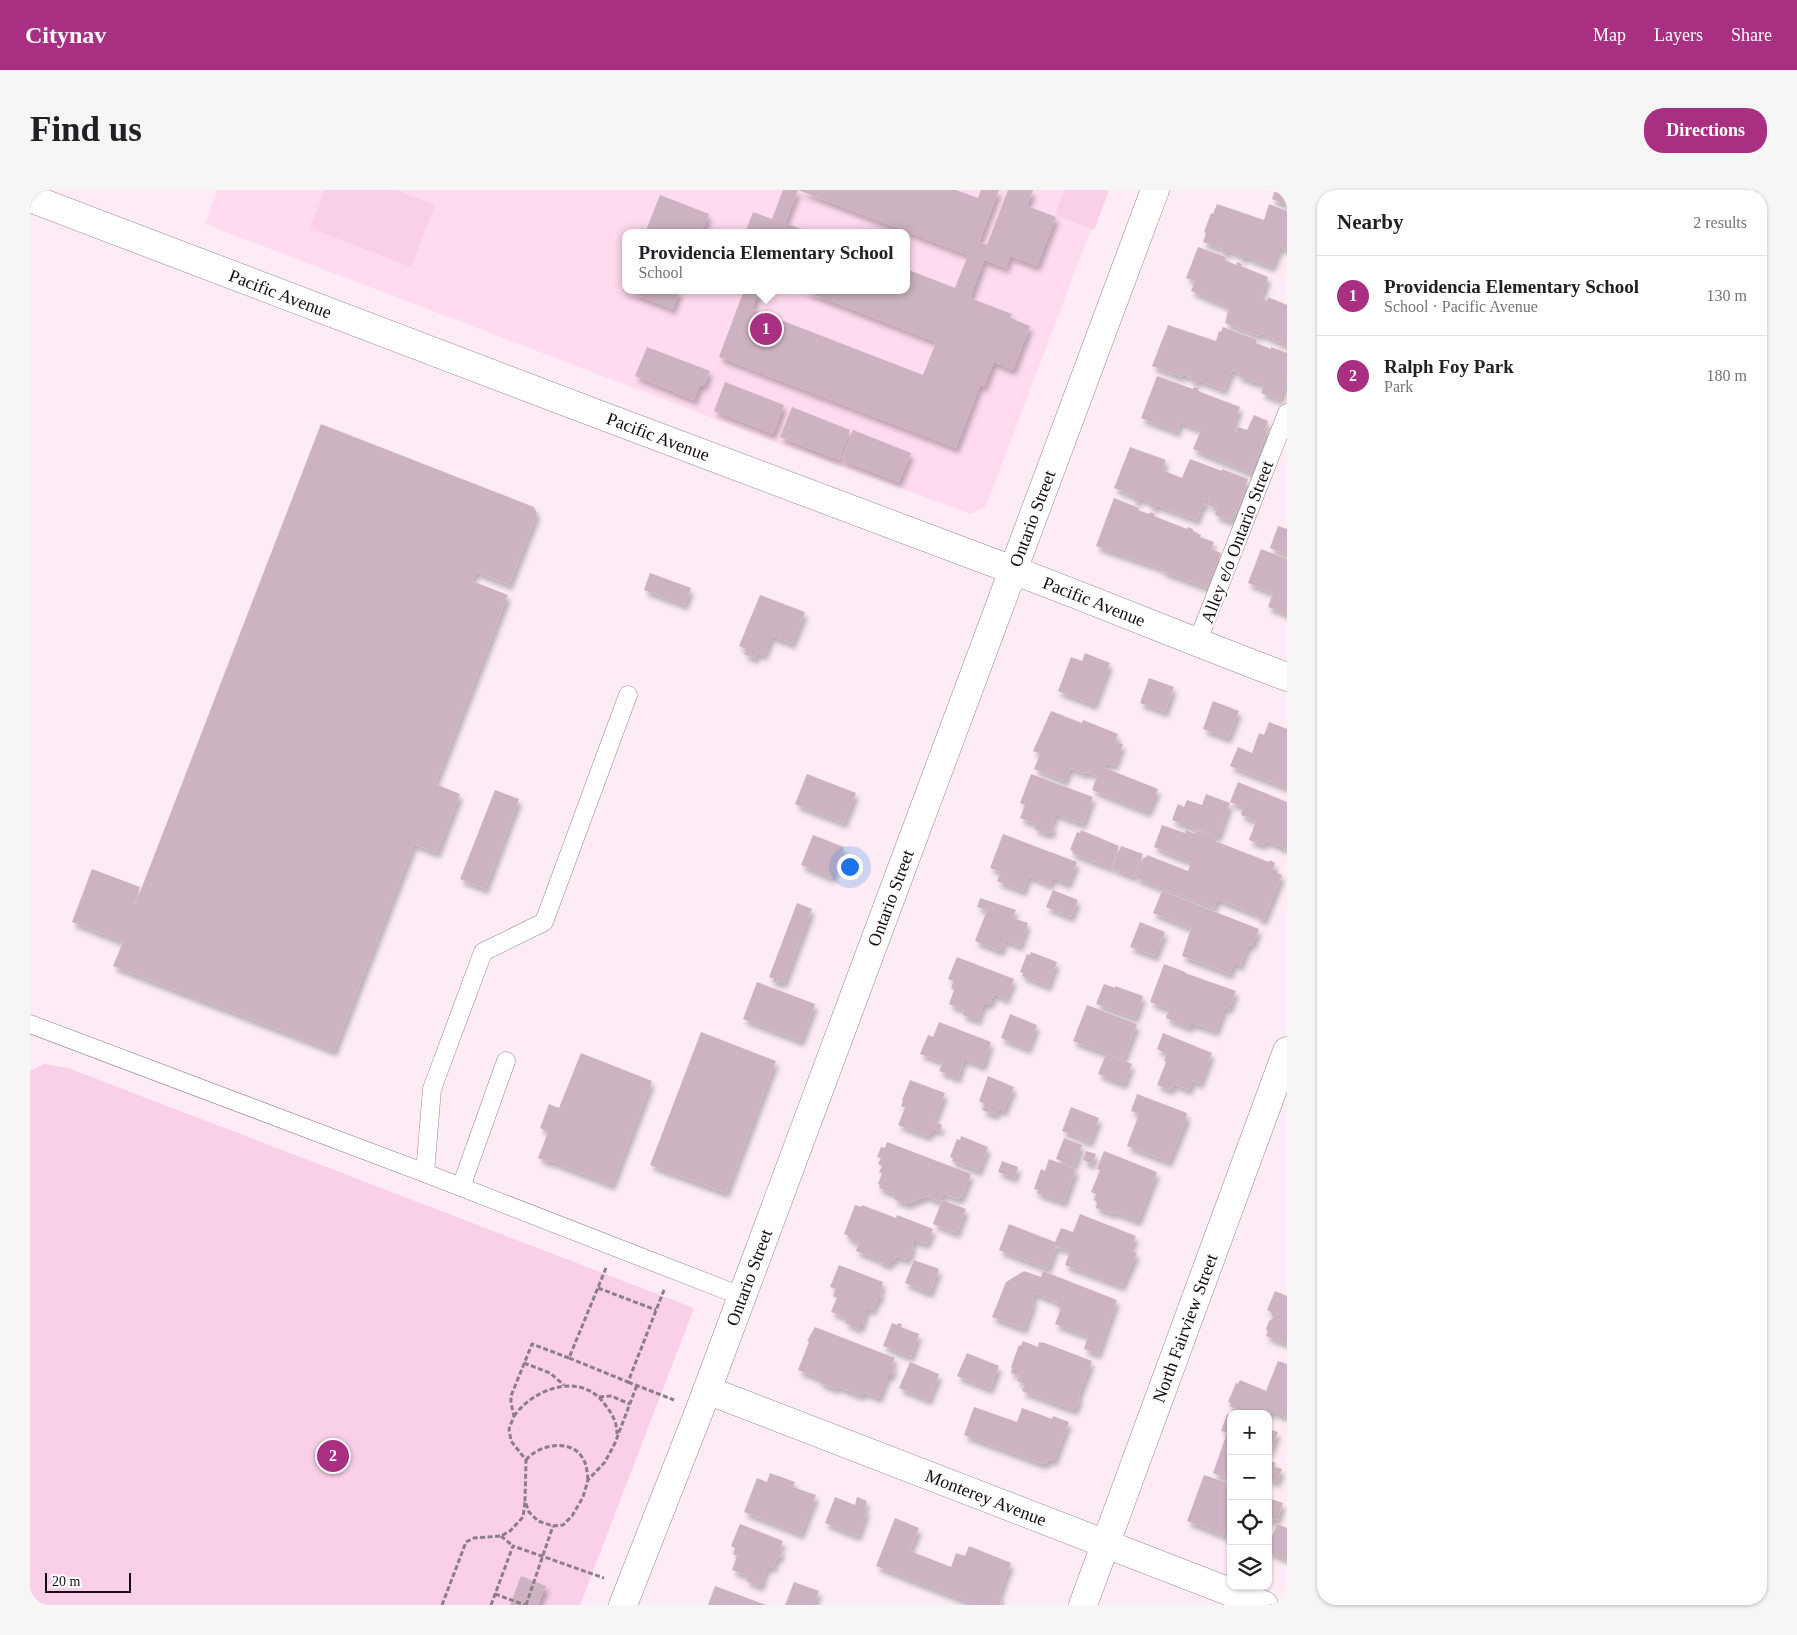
<!DOCTYPE html>
<meta charset="utf-8">
<style>
body{margin:0;font-family:"Times New Roman",serif;background:#f6f6f6;color:#202124}
.controls{position:absolute;right:15px;bottom:15px;display:grid;overflow:hidden;border-radius:10px;box-shadow:0 1px 4px #0004}
.controls button{width:45px;height:45px;display:grid;place-items:center;padding:0;border:0;border-bottom:1px solid #e0e0e0;background:#fff;color:#202124;font:25px sans-serif}
.scale{position:absolute;left:15px;bottom:12px;width:86px;box-sizing:border-box;padding-left:5px;border:2px solid #160d12;border-top:0;font-size:14px;line-height:18px;white-space:nowrap;color:#160d12;-webkit-text-stroke:4px #fff;paint-order:stroke}
.you{position:absolute;left:819px;top:676px;width:18px;height:18px;margin:-12px;border:4px solid #fff;border-radius:50%;background:#1a73e8;box-shadow:0 0 0 8px #1a73e833}
.badge{display:grid;place-items:center;width:32px;height:32px;border-radius:50%;background:#a92f83;color:#fff;font-size:16px;font-weight:700}
.pin{position:absolute;translate:-50% -50%;border:2px solid #fff;box-shadow:0 1px 5px #0006}
.popup{position:absolute;left:592px;top:39px;width:288px;height:65px;box-sizing:border-box;display:grid;place-content:center;border-radius:10px;background:#fff;filter:drop-shadow(0 1px 4px #0005);font-size:16px;white-space:nowrap;color:#757577}
.popup b{font-size:19px;color:#202124}
.popup::after{content:'';position:absolute;left:50%;top:100%;margin-left:-10px;border:10px solid transparent;border-top-color:#fff}
.list{margin:0;padding:0;list-style:none}
h2{display:flex;justify-content:space-between;align-items:center;height:65px;margin:0;padding:0 20px;font-size:21px}
h2 small{font-size:16px;font-weight:400;color:#757577}
.list li{display:grid;grid-template-columns:32px 1fr auto;gap:15px;align-items:center;box-sizing:border-box;height:80px;padding:0 20px;border-top:1px solid #e0e0e0}
.list b{display:block;font-size:19px;white-space:nowrap}
.list p{margin:0;font-size:16px;white-space:nowrap;color:#757577}
.list em{font-size:16px;font-style:normal;color:#757577}
.icon{flex:none;width:28px;height:28px;fill:none;stroke:currentColor;stroke-width:2;stroke-linecap:round;stroke-linejoin:round}
.map{position:relative;flex:none;width:1257px;height:1415px;overflow:hidden;border-radius:20px}
header{display:flex;align-items:center;gap:30px;box-sizing:border-box;height:70px;padding:0 25px;background:#a92f83;color:#fff}
header strong{font-size:24px}
nav{display:flex;gap:28px;margin-inline-start:auto;font-size:18px}
.intro{display:flex;align-items:center;justify-content:space-between;box-sizing:border-box;height:120px;padding:0 30px}
h1{margin:0;font-size:35px}
.button{padding:12px 22px;border-radius:20px;background:#a92f83;color:#fff;font-size:18px;font-weight:700}
main{display:flex;gap:30px;padding:0 30px}
aside{flex:1;background:#fff;border-radius:20px;box-shadow:0 1px 4px #0004}
.map>svg:first-child{display:block}
</style>
<header>
<strong>Citynav</strong>
<nav><a>Map</a><a>Layers</a><a>Share</a></nav>
</header>
<div class="intro"><h1>Find us</h1><a class="button">Directions</a></div>
<main>
<div class="map">
<svg width="1257" height="1415" viewBox="0 0 1257 1415">
<defs>
<filter id="shadow"><feDropShadow dx="3" dy="5.5" stdDeviation="2.5" flood-color="#0004"/></filter>
</defs>
<rect width="100%" height="100%" fill="#fdecf5"/>
<!-- built -->
<path fill="#fedbee" fill-rule="evenodd" d="M187 0H1076L956 316 941 324 748 253 175 34ZM596 43H876V100H596Z"/>
<!-- green -->
<g fill="#facfe8">
<path d="M295 0H367L405 15 381 77 280 38Z"/>
<path d="M1035 0H1079L1064 40 1025 25Z"/>
<path d="M14 874 38 878 664 1118 550 1415H0V881Z"/>
</g>
<!-- building -->
<g fill="#cdb3c1" filter="url(#shadow)">
<path d="M753 0H926L948 8 951 0H969L949 52 957 55 978 0H1003L997 16 1026 27 1007 76 980 66 976 78 954 70 940 108 982 124 980 128 1000 136 983 180 964 172 954 197 950 195 926 258 689 167 714 100H729L722 119 893 185 906 152 772 100H876V79L925 98 938 65 768 0 755 33 781 43H715L723 22 742 29Z"/>
<path d="M1245 0H1257V15L1242 9Z"/>
<path d="M630 5 679 24 672 43H615Z"/>
<path d="M1187 14 1234 30 1239 14 1257 21V60L1250 57 1242 77 1214 66 1213 69 1209 67 1210 65 1198 60 1197 63 1191 61 1192 59 1173 52 1176 43 1174 42 1181 23 1183 24Z"/>
<path d="M1168 57 1196 67 1195 70 1206 75 1207 72 1212 74 1211 76 1238 87 1231 108 1237 111 1238 107 1257 115V156L1230 143 1229 146 1195 133 1199 117 1161 101 1165 91 1156 88Z"/>
<path d="M596 94V100H650L643 119 593 100Z"/>
<path d="M1138 135 1186 151 1189 141 1191 142 1193 137 1227 150 1226 153 1241 159V157L1257 163V190L1250 210 1231 203 1234 195 1208 186 1210 183 1202 180 1194 200 1168 190 1167 193 1161 190 1162 188 1152 184 1151 187 1122 176Z"/>
<path d="M617 157 680 181 674 196 670 195 664 210 605 186Z"/>
<path d="M1127 186 1163 199 1164 197 1169 198 1168 201 1210 217 1204 233 1206 234 1204 241 1206 242 1208 237 1217 240 1224 225 1238 231 1235 240 1237 241 1221 283 1163 259 1171 240 1150 232 1147 242 1111 228Z"/>
<path d="M695 192 754 215 743 244 684 221Z"/>
<path d="M762 217 820 240 809 270 750 247Z"/>
<path d="M291 234 504 317 507 324 479 395 446 382 442 391 478 405 405 594 430 604 407 663 384 654 304 861 83 776 93 752 42 732 62 679 110 697 104 715H105Z"/>
<path d="M823 240 881 263 869 292 811 270Z"/>
<path d="M1100 257 1136 270 1132 280 1152 288 1160 269 1192 281V279L1218 289 1206 324 1204 323 1201 331 1185 325 1187 318 1178 315 1180 310 1175 308 1174 311H1176L1175 316 1172 315 1167 330 1126 315 1125 318 1119 316 1120 312 1109 308 1108 312 1103 310 1104 306 1084 298Z"/>
<path d="M1084 308 1109 318 1108 320 1119 324 1120 322 1125 324 1124 326 1157 339 1158 337 1163 339V341L1171 345 1170 347 1184 352 1181 359 1191 363 1178 398 1132 381 1133 379 1066 356Z"/>
<path d="M1248 336 1257 339V365L1240 358Z"/>
<path d="M1231 359 1257 369V424L1238 417 1243 403 1218 393Z"/>
<path d="M620 383 661 398 655 415 614 400Z"/>
<path d="M730 405 775 422 762 454 742 446 734 465 727 463 725 469 714 464 716 459 709 456Z"/>
<path d="M1055 463 1080 473 1064 515 1028 501 1041 467 1052 471Z"/>
<path d="M1119 488 1144 497 1135 522 1110 513Z"/>
<path d="M1183 511 1209 521 1198 548 1173 539Z"/>
<path d="M1021 521 1052 533 1053 530 1088 544 1085 552 1093 554 1084 576 1077 573 1075 578 1128 599 1118 622 1062 600 1067 586 1056 582 1055 584 1040 578 1035 591 1004 579 1010 564 1003 561Z"/>
<path d="M1239 532 1257 539V598L1200 576 1208 557 1222 563 1229 543 1234 545Z"/>
<path d="M777 584 826 603 814 633 765 614Z"/>
<path d="M1001 584 1063 607 1053 634 1026 624 1021 636 1024 637 1022 643 1019 642 1018 644 1004 639 1006 634 990 628 995 615 990 613Z"/>
<path d="M1208 592 1257 612V659L1236 651 1233 655 1219 650 1226 631 1211 625 1213 617 1200 612Z"/>
<path d="M465 600 489 609 455 699 430 689Z"/>
<path d="M1176 604 1200 613 1188 647 1142 630 1148 614 1154 617 1157 610 1172 615Z"/>
<path d="M1132 635 1155 643 1156 640 1165 644 1166 640 1185 649V651L1239 672 1240 670 1245 673 1243 679 1248 681 1247 683 1252 685 1234 730 1227 727 1228 725 1187 709 1184 718 1106 688 1114 667 1116 668 1117 665 1158 681 1161 672 1124 657Z"/>
<path d="M1051 640 1089 656 1081 678 1042 663 1043 661 1040 660 1047 642 1050 643Z"/>
<path d="M973 644 1047 672 1038 694 1023 688 1020 695 999 686 993 701 967 691 971 682 960 678Z"/>
<path d="M783 645 814 657 802 688 771 675Z"/>
<path d="M1091 656 1113 664 1104 687 1082 678Z"/>
<path d="M1023 700 1048 710 1041 727 1016 717Z"/>
<path d="M1132 701 1229 739 1222 756 1219 754 1210 776 1204 773 1200 784 1152 766 1161 738 1123 723Z"/>
<path d="M950 708 986 720 982 728 998 733 990 756 974 750 973 753 975 754 970 761 945 751 957 720 947 717Z"/>
<path d="M767 713 782 719 754 793 748 791 747 793 743 791 744 789 739 787Z"/>
<path d="M1110 732 1135 742 1125 766 1100 757Z"/>
<path d="M1001 762 1027 772 1018 796 992 786 993 783 990 782 997 764 1000 765Z"/>
<path d="M927 767 984 789 976 809 964 804 960 814 954 813 948 830 933 825 934 820 919 814 924 800 921 798 924 791 918 789Z"/>
<path d="M1134 774 1155 782V783L1206 801 1199 819 1195 817 1186 841 1161 833 1160 838 1136 828 1139 819 1120 812Z"/>
<path d="M727 792 785 814 771 851 713 829Z"/>
<path d="M1074 794 1085 798V796L1113 806 1105 828 1066 814Z"/>
<path d="M1057 815 1107 834 1093 870 1043 851Z"/>
<path d="M980 824 1007 835 998 859 971 848Z"/>
<path d="M909 832 961 852 953 876 934 869 928 888 909 881 913 872 890 864 898 845 903 847Z"/>
<path d="M671 842 746 871 696 1003 620 975Z"/>
<path d="M1133 843 1182 863 1170 894 1163 890 1159 900 1144 894 1141 900 1127 895 1136 872 1134 871 1137 864 1127 859Z"/>
<path d="M551 863 622 891 582 995 520 971V972L508 968 518 942 510 938 519 914 529 918Z"/>
<path d="M1076 864 1102 874 1094 894 1068 884Z"/>
<path d="M958 886 984 897 974 921 968 919 965 925 952 920 955 914 949 911Z"/>
<path d="M880 890 915 903 904 932 912 935 910 941 903 939 898 946 868 935 875 918 871 916 873 911 872 910Z"/>
<path d="M1107 904 1157 923 1156 928H1157L1139 972 1097 956 1109 924 1101 921Z"/>
<path d="M1041 917 1069 928 1060 952 1032 941Z"/>
<path d="M931 946 958 957 949 981 922 971 923 968 920 967 927 949 930 950Z"/>
<path d="M1034 948 1052 955 1044 976 1026 969Z"/>
<path d="M857 952 941 984 932 1007 930 1006 929 1009 913 1004 910 1012 897 1006 877 1014 864 1009 865 1004 849 998 850 995 848 994 852 983 849 982 852 976 848 974 851 968 847 967 851 957 855 958Z"/>
<path d="M1056 961 1066 964 1062 974 1053 970Z"/>
<path d="M1074 961 1127 982 1108 1031 1084 1022V1024L1066 1018 1067 1012 1064 1010 1066 1004 1061 1002 1070 980 1067 979Z"/>
<path d="M1019 969 1046 979 1034 1012 1007 1003 1008 1000 1004 999 1011 979 1015 981Z"/>
<path d="M972 971 988 977 985 988 968 982Z"/>
<path d="M912 1010 936 1019 927 1043 903 1034Z"/>
<path d="M825 1015 831 1017 832 1015 866 1028 867 1025 903 1039 897 1054 884 1050 882 1057 883 1058 879 1068 877 1067 876 1070 866 1066 864 1071 861 1070 859 1075 849 1072 850 1070 826 1061 829 1053 818 1048 819 1046 814 1044Z"/>
<path d="M1050 1024 1106 1046 1100 1060 1107 1063 1092 1096 1035 1075 1040 1061 1026 1056 1018 1079 969 1060 979 1034 1025 1052 1031 1038 1043 1042Z"/>
<path d="M884 1070 909 1079 900 1103 875 1093Z"/>
<path d="M809 1075 853 1092 850 1103 852 1104 850 1108H848L843 1120 837 1118 832 1135H830L829 1139 815 1133 817 1128 801 1122 807 1108 803 1106 806 1099 800 1097Z"/>
<path d="M994 1081 1011 1087 1013 1081 1087 1110 1068 1164 1054 1159 1058 1146 1025 1134 1031 1118 1026 1116 1027 1112 1005 1103 1002 1112H1004L994 1139 962 1127 976 1092Z"/>
<path d="M1245 1101 1257 1106V1154L1236 1146 1238 1142 1236 1139 1239 1131 1243 1128 1241 1122 1237 1120Z"/>
<path d="M862 1133 867 1135 868 1133 872 1134 871 1137 889 1144 881 1167 853 1156Z"/>
<path d="M785 1137 865 1168 862 1174 864 1178 862 1185H858L849 1208 833 1202 832 1206 806 1196 805 1199 791 1193 788 1188 768 1180 779 1152 777 1151Z"/>
<path d="M993 1151 1008 1157 1009 1152 1015 1153 1062 1171 1048 1207 1050 1209 1044 1220 992 1201 995 1194 987 1191 989 1186 981 1183 982 1178 981 1177 989 1155 991 1156Z"/>
<path d="M937 1163 969 1176 960 1199 927 1186Z"/>
<path d="M1248 1171 1257 1174V1227L1241 1221 1238 1229V1224H1219L1199 1216 1201 1213 1198 1212 1206 1193 1208 1194 1210 1190 1236 1201Z"/>
<path d="M880 1172 909 1184 899 1210 869 1198Z"/>
<path d="M944 1217 987 1232 992 1218 1022 1229 1023 1226 1039 1232 1024 1271 1018 1269 1016 1274 1013 1272V1274L934 1245Z"/>
<path d="M1197 1224 1201 1225V1275L1196 1288 1183 1283 1197 1243 1191 1241Z"/>
<path d="M1238 1239 1248 1242 1238 1267Z"/>
<path d="M1238 1270 1246 1273 1244 1277 1252 1279 1247 1292 1238 1289Z"/>
<path d="M740 1283 765 1292 763 1297 786 1305 771 1344 714 1322 727 1288 737 1292Z"/>
<path d="M1174 1285 1201 1294V1348L1157 1331Z"/>
<path d="M805 1307 825 1315 827 1307 837 1311 834 1319 837 1320 828 1346 795 1333Z"/>
<path d="M1238 1308 1253 1313 1247 1330 1242 1329 1238 1337Z"/>
<path d="M865 1328 889 1338 880 1361 921 1377 926 1363 935 1366 939 1356 981 1373 969 1405 971 1406 970 1415H946L846 1376Z"/>
<path d="M710 1334 753 1351 749 1360 752 1361 750 1368 747 1367 743 1378 738 1376 733 1388 734 1389 730 1396 716 1391 718 1386 702 1380 707 1366 703 1364 705 1358 701 1356Z"/>
<path d="M1247 1334 1257 1338V1369L1238 1362V1356Z"/>
<path d="M491 1386 516 1396 508 1415H480Z"/>
<path d="M764 1392 789 1401 784 1415H755Z"/>
<path d="M685 1396 736 1415H678Z"/>
</g>
<g fill="none" stroke-linecap="round" stroke-linejoin="round">
<!-- lane casing -->
<g stroke="#9c8392" stroke-width="19">
<g id="lane">
<path d="M1167 453 1257 223"/>
<path d="M0 834 395 983 711 1106"/>
<path d="M395 983 402 899 453 762 514 732 598 505"/>
<path d="M431 997 476 871"/>
</g>
</g>
<!-- street casing -->
<g stroke="#9c8392" stroke-width="29">
<g id="street">
<path id="s1" d="M0 8C326 134 653 256 980 379 1073 414 1164 452 1257 487"/>
<path id="s2" d="M677 1200 1234 1415"/>
<path id="s3" d="M593 1415 670 1219 1125 0"/>
<path id="s4" d="M1053 1415 1257 861"/>
</g>
</g>
<!-- path -->
<g stroke="#8b7e85" stroke-width="3" stroke-dasharray="5 2.5" stroke-linecap="butt">
<path d="M576 1078 539 1168 598 1192 634 1100"/>
<path d="M568 1098 626 1120"/>
<path d="M539 1168 502 1154 481 1206V1213L484 1226 479 1239 481 1251 496 1270 495 1311 499 1322 508 1331 523 1336 533 1335 542 1326 553 1307 558 1290 575 1272 585 1253 607 1195"/>
<path d="M494 1173 520 1183 534 1195"/>
<path d="M598 1192 644 1210"/>
<path d="M569 1207 581 1206 600 1214"/>
<path d="M484 1226C505 1197 553 1181 576 1216 583 1225 587 1233 587 1244"/>
<path d="M496 1270C508 1255 540 1248 552 1267 557 1274 557 1282 558 1290"/>
<path d="M471 1346 483 1356"/>
<path d="M465 1404 495 1415"/>
<path d="M412 1415 436 1352 444 1348 471 1346 480 1341 493 1327 495 1312"/>
<path d="M461 1415 483 1356 574 1388"/>
<path d="M496 1415 523 1336"/>
</g>
<!-- lane -->
<use href="#lane" stroke="#fff" stroke-width="18"/>
<!-- street -->
<use href="#street" stroke="#fff" stroke-width="28"/>
</g>
<g text-anchor="middle" dominant-baseline="central" stroke-width="4.5" stroke-linejoin="round" paint-order="stroke">
<!-- street labels -->
<g font-size="18" fill="#160d12" stroke="#fff">
<text stroke="none"><textPath href="#s1" startOffset="268">Pacific Avenue</textPath></text>
<text stroke="none"><textPath href="#s1" startOffset="672">Pacific Avenue</textPath></text>
<text stroke="none"><textPath href="#s3" startOffset="1161">Ontario Street</textPath></text>
<text transform="translate(1207 352) rotate(-69)">Alley e/o Ontario Street</text>
<text stroke="none"><textPath href="#s1" startOffset="1138">Pacific Avenue</textPath></text>
<text stroke="none"><textPath href="#s3" startOffset="756">Ontario Street</textPath></text>
<text stroke="none"><textPath href="#s3" startOffset="351">Ontario Street</textPath></text>
<text stroke="none"><textPath href="#s4" startOffset="295">North Fairview Street</textPath></text>
<text stroke="none"><textPath href="#s2" startOffset="299">Monterey Avenue</textPath></text>
</g>
</g>
</svg>
<div class="controls">
<button>+</button>
<button>−</button>
<button><svg class="icon" aria-label="locate" viewBox="0 0 24 24"><circle cx="12" cy="12" r="6"/><path d="M12 2v4M12 18v4M2 12h4M18 12h4"/></svg></button>
<button><svg class="icon" aria-label="layers" viewBox="0 0 24 24"><path d="M12 4l9 5-9 5-9-5zM3 14l9 5 9-5"/></svg></button>
</div>
<div class="scale">20 m</div>
<div class="you"></div>
<div class="pin badge" style="left:736px;top:139px">1</div>
<div class="popup"><b>Providencia Elementary School</b>School</div>
<div class="pin badge" style="left:303px;top:1266px">2</div>
</div>
<aside>
<h2>Nearby<small>2 results</small></h2>
<ul class="list">
<li><span class="badge">1</span><div><b>Providencia Elementary School</b><p>School · Pacific Avenue</p></div><em>130 m</em></li>
<li><span class="badge">2</span><div><b>Ralph Foy Park</b><p>Park</p></div><em>180 m</em></li>
</ul>
</aside>
</main>
